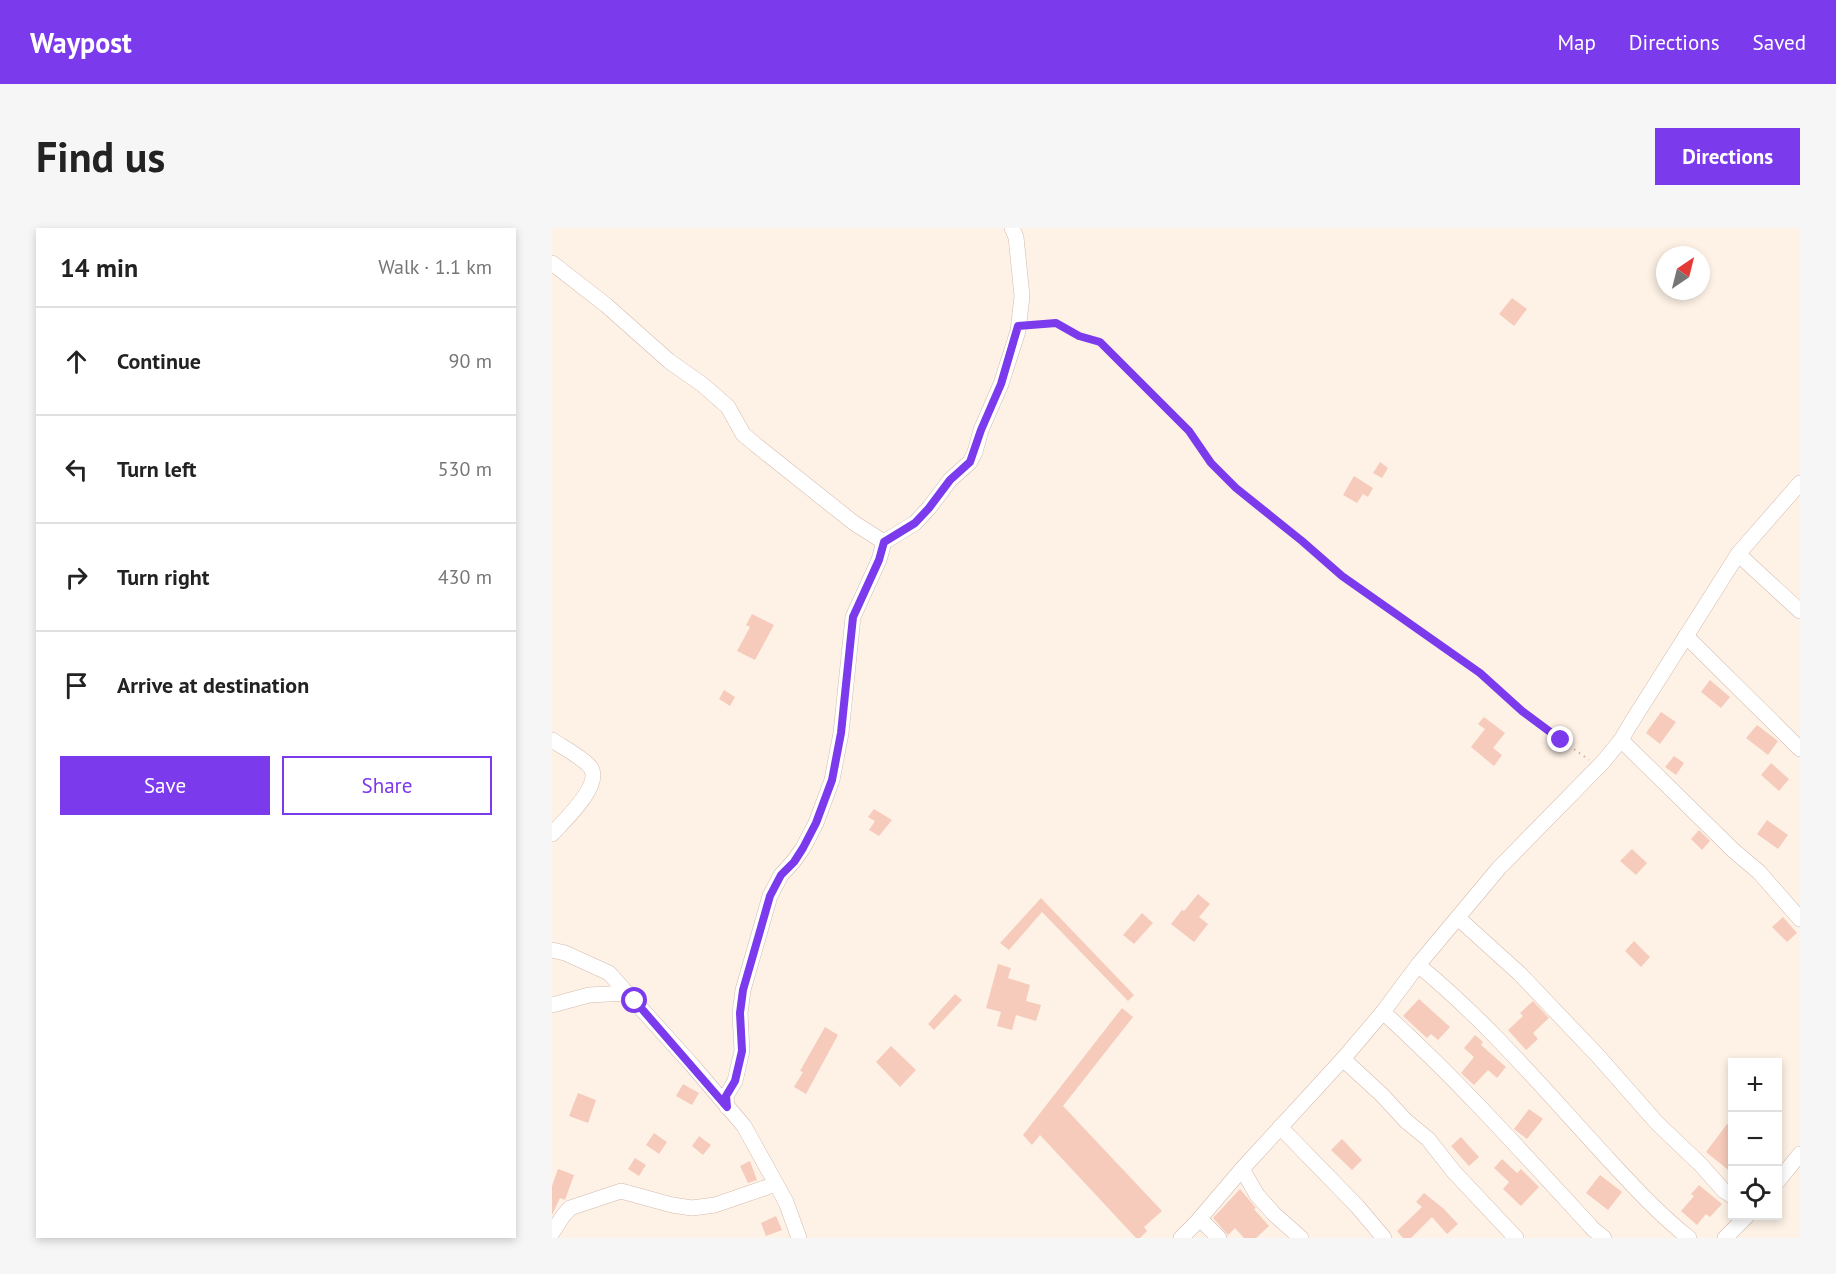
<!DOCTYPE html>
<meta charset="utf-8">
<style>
body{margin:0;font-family:"PT Sans",sans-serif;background:#f6f6f6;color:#222}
.controls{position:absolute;right:18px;bottom:18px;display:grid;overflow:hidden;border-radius:0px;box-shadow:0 3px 9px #0003}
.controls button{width:54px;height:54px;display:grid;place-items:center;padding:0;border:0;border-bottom:2px solid #e0e0e0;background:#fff;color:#222;font:30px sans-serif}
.compass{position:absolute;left:1104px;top:18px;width:54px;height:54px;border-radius:50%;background:#fff;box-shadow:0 3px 9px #0003;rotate:35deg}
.stop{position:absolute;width:18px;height:18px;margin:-14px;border:4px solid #7c3aed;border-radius:50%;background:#fff}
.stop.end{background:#7c3aed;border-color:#fff;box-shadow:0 2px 6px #0008}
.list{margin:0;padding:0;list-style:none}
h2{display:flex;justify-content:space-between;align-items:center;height:78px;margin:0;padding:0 24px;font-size:26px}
h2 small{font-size:20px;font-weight:400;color:#767676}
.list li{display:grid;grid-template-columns:39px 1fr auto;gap:18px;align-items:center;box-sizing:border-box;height:108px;padding:0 24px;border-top:2px solid #e0e0e0}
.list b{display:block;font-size:22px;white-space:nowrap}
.list em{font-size:20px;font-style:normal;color:#767676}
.actions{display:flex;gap:12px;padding:18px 24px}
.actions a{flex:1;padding:14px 0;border:2px solid #7c3aed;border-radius:0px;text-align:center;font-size:21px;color:#7c3aed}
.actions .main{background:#7c3aed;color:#fff}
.icon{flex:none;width:33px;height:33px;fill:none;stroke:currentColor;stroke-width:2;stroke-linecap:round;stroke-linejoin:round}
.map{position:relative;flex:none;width:1248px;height:1010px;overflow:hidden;border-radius:0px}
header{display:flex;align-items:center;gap:36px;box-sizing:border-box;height:84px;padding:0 30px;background:#7c3aed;color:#fff}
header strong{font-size:28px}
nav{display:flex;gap:33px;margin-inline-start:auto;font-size:21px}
.intro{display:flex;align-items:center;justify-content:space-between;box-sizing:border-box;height:144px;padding:0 36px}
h1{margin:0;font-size:42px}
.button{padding:15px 27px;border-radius:0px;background:#7c3aed;color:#fff;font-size:21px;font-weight:700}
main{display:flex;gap:36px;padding:0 36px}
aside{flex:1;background:#fff;border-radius:0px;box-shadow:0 3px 9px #0003}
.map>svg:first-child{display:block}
</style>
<header>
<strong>Waypost</strong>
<nav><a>Map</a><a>Directions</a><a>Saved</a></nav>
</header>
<div class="intro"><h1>Find us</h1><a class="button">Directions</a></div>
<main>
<aside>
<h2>14 min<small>Walk · 1.1 km</small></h2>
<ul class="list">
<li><svg class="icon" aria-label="ahead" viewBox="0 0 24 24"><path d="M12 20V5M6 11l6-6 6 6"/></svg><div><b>Continue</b></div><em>90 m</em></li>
<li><svg class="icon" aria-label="left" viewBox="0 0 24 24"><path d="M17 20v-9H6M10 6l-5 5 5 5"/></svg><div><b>Turn left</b></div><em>530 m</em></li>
<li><svg class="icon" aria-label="right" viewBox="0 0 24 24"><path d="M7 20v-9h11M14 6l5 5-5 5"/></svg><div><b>Turn right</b></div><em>430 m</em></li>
<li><svg class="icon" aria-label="arrive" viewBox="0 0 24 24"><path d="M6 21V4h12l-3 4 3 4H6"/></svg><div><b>Arrive at destination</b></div></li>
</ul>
<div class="actions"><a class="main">Save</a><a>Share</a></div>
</aside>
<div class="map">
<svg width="1248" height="1010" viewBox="0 0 1248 1010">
<rect width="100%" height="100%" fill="#fef2e6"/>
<!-- building -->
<g fill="#f6cbbb">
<path d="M960 70 975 81 962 98 947 86Z"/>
<path d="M828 234 836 240 830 250 821 245Z"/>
<path d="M802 248 821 260 816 269 811 266 805 275 791 267Z"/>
<path d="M200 386 222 397 203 432 185 423 198 399 194 397Z"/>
<path d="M1158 452 1178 469 1169 480 1149 464Z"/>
<path d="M172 462 183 469 178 478 167 471Z"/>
<path d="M1109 484 1124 494 1108 516 1094 505Z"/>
<path d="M932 489 953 505 941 520 950 527 942 538 919 519 933 501 926 496Z"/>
<path d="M1205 497 1226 513 1216 527 1194 510Z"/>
<path d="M1122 528 1132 535 1124 547 1113 539Z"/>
<path d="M1219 535 1237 551 1227 563 1209 547Z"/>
<path d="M322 581 340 592 327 608 317 602 323 593 316 589Z"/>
<path d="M1215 592 1236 607 1226 621 1205 606Z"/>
<path d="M1147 602 1158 613 1150 622 1139 611Z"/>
<path d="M1080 621 1095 635 1084 647 1068 633Z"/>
<path d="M646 666 658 676 647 689 656 696 642 714 619 696 630 682 632 683Z"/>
<path d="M489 670 582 767 576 773 490 684 457 722 448 715Z"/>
<path d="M590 685 601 695 582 716 571 707Z"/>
<path d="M1231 689 1245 705 1235 714 1220 699Z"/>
<path d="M1082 713 1098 729 1089 739 1073 723Z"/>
<path d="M446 736 459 740 456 750 478 757 474 773 489 777 484 793 464 787 460 802 445 798 449 784 434 780Z"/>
<path d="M403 766 410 772 382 802 376 796Z"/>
<path d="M867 771 898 799 886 812 879 806 875 810 851 788Z"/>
<path d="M981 773 997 790 981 805 986 811 974 822 956 802 971 788 968 785Z"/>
<path d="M570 780 581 789 511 878 610 983 592 999 595 1003 588 1010H584L488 907 480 917 471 907Z"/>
<path d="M273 799 286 807 254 866 242 859 251 844 248 843Z"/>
<path d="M923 807 931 814 929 817 954 839 945 850 936 842 922 857 909 845 922 829 912 820Z"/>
<path d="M339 818 364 842 348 859 324 834Z"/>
<path d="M131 856 147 865 140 877 124 868Z"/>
<path d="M26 865 44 872 36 895 17 888Z"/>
<path d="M977 881 991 891 975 911 962 901Z"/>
<path d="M1175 896 1180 901V945L1154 924Z"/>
<path d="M102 905 115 914 107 926 94 917Z"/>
<path d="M147 908 159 917 151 927 140 918Z"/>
<path d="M909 909 927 929 917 938 899 918Z"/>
<path d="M790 911 810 932 800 942 779 922Z"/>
<path d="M83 930 94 937 87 948 76 941Z"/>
<path d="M950 931 965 945 969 941 987 959 969 978 951 961 957 954 942 940Z"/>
<path d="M198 933 205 952 196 955 188 938Z"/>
<path d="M6 941 22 947 13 972 8 970 0 987V958Z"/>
<path d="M1048 947 1070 964 1056 982 1034 965Z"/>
<path d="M1147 957 1170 976 1158 989 1154 986 1145 997 1129 983 1142 968 1139 966Z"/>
<path d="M688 961 704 980 702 981 717 998 704 1010H692L683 1000 676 1007 661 990Z"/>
<path d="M872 965 892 981 906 996 895 1006 880 989 859 1010H851L845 1003 870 979 864 974Z"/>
<path d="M224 988 230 1002 214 1008 209 995Z"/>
</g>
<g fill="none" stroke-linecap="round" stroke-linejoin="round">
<!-- minor casing -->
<g stroke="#d4baad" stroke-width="16">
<g id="minor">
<path d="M0 35 54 77 117 133 151 157 176 179 191 206 204 217 302 295 332 314"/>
<path d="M1186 326 1248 383"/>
<path d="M1134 408 1248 521"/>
<path d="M0 512C10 519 32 530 39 540 50 558 11 594 0 606"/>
<path d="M1069 512 1182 623 1207 644 1248 691"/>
<path d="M906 690 968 746 1046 828 1105 895 1149 937 1172 963 1180 968"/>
<path d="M0 722 13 725 57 745 140 837 192 898 234 974 247 1010"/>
<path d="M866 737C937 795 996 866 1058 933 1083 960 1108 987 1137 1010"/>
<path d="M0 777 37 767 76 765"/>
<path d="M831 784C906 852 973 927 1041 1001L1052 1010"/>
<path d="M791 831 830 867 854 893 876 911 902 944 964 1010"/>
<path d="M175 879 174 868 183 853 190 823 188 785 191 762 208 703 218 668 229 647 241 634 251 620 264 595 280 552 289 505 301 389 327 332 332 314 363 295 377 280 398 252 418 234 423 224 429 202 449 156 466 103 470 68 464 9 460 0"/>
<path d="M728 899 805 978 832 1010"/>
<path d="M690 941 705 967 722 986 749 1010"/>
<path d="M1226 953 1248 926"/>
<path d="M648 991 667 1010"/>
<path d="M0 1005 11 988 18 980 69 963 120 977 140 980 163 977 224 956"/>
<path d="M629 1010 644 995 690 941 791 831 831 784 866 737 947 640 1051 534 1069 512 1079 495 1186 326 1248 255"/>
<path d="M1173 1010 1195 988"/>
</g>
</g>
<!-- path -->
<path stroke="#dcae9d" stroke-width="2" stroke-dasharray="1.5 4.5" stroke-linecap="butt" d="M478 97 504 95 527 108 548 114 637 203 659 235 684 260 790 348 928 445 970 483 1037 532"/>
<!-- minor -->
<use href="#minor" stroke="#fff" stroke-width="15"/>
</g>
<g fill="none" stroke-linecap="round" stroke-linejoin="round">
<!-- route -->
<path stroke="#7c3aed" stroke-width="8" d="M83 773 175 879 174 868 183 853 190 823 188 785 191 762 208 703 218 668 229 647 242 634 251 620 264 595 280 552 289 505 301 389 327 332 332 314 363 295 377 280 398 252 418 234 429 202 449 156 466 98 504 95 527 108 548 114 637 203 659 235 684 260 750 313 790 348 928 445 970 483 1009 512"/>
</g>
</svg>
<div class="controls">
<button>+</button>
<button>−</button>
<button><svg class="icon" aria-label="locate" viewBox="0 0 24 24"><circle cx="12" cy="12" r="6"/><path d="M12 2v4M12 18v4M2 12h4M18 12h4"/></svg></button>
</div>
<svg class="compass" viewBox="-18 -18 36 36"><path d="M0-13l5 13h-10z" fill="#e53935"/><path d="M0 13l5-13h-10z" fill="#767676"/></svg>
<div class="stop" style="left:83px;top:773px"></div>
<div class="stop end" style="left:1009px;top:512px"></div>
</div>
</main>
